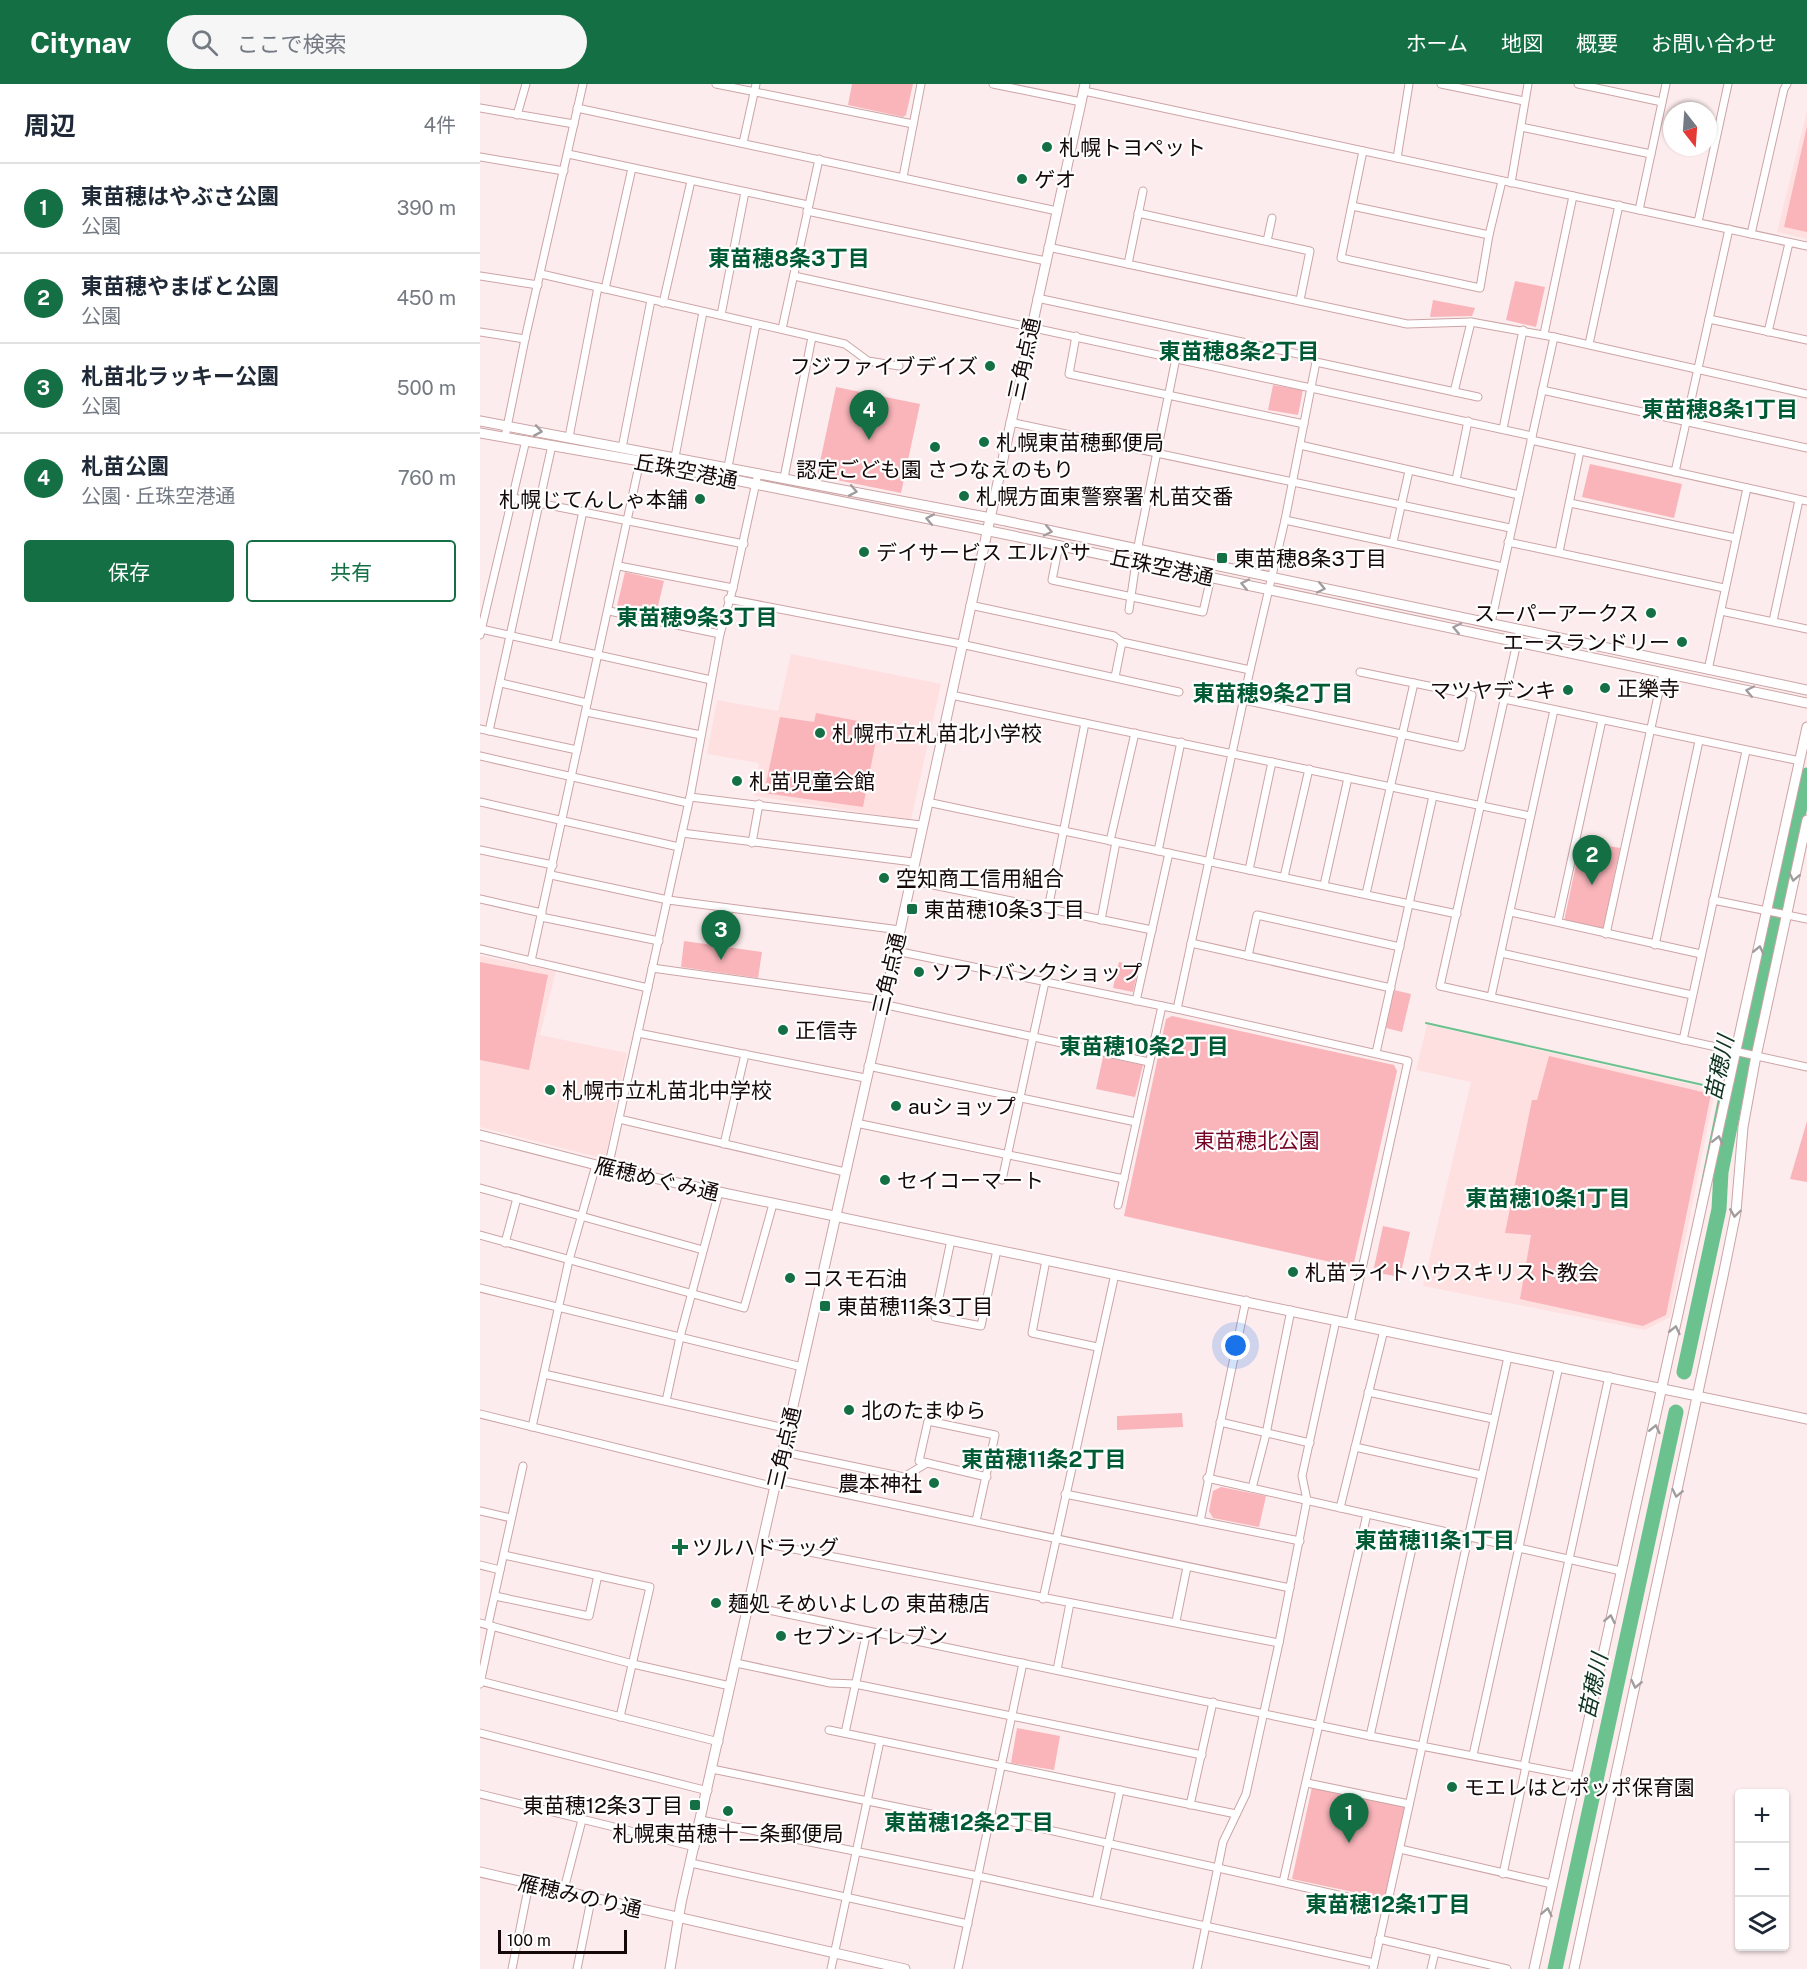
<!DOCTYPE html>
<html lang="ja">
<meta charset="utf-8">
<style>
body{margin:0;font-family:"Public Sans","Noto Sans JP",sans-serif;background:#f6f6f7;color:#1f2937}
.controls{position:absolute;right:18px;bottom:18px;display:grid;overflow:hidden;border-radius:6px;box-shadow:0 2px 4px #0004}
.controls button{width:54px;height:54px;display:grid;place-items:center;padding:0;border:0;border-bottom:2px solid #e0e1e3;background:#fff;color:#1f2937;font:30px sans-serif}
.compass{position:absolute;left:1183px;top:18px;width:54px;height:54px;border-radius:50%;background:#fff;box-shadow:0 2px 4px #0004;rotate:163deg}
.scale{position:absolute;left:18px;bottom:15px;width:129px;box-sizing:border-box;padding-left:6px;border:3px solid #150809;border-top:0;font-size:16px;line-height:21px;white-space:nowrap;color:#150809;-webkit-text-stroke:4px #fefefe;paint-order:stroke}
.you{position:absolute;left:756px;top:1262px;width:21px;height:21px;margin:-15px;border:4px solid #fff;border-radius:50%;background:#1a73e8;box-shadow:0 0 0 9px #1a73e833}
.badge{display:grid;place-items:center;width:39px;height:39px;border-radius:50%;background:#147044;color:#fff;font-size:20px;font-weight:700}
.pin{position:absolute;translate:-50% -50px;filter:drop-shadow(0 2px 3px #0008)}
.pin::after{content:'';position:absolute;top:32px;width:21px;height:18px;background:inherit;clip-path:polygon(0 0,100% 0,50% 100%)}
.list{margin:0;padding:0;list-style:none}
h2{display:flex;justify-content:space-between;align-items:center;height:78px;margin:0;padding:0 24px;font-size:26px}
h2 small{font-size:20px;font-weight:400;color:#747a83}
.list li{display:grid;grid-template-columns:39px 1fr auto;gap:18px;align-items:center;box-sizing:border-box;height:90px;padding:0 24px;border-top:2px solid #e0e1e3}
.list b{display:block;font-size:22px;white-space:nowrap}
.list p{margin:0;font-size:20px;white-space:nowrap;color:#747a83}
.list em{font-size:20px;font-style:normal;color:#747a83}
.actions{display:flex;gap:12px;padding:18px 24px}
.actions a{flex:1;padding:14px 0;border:2px solid #147044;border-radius:6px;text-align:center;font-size:21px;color:#147044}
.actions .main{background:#147044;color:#fff}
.icon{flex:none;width:33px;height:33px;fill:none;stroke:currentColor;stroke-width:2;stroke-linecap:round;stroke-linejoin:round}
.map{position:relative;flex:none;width:1327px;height:1885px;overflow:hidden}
header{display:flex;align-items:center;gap:36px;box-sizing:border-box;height:84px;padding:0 30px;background:#147044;color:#fff}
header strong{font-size:28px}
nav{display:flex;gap:33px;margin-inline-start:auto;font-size:21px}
.search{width:420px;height:54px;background:#f6f6f7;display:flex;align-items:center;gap:15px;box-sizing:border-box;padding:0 21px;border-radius:33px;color:#747a83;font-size:22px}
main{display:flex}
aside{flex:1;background:#fff}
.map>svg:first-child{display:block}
</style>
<header>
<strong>Citynav</strong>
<div class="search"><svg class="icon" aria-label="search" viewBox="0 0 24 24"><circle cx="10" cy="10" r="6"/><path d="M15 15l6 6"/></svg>ここで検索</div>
<nav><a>ホーム</a><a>地図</a><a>概要</a><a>お問い合わせ</a></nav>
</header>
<main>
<aside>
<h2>周辺<small>4件</small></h2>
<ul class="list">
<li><span class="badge">1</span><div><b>東苗穂はやぶさ公園</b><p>公園</p></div><em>390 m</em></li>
<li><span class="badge">2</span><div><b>東苗穂やまばと公園</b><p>公園</p></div><em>450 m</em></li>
<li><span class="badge">3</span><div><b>札苗北ラッキー公園</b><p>公園</p></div><em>500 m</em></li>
<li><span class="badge">4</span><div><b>札苗公園</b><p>公園 · 丘珠空港通</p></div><em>760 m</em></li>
</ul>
<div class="actions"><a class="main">保存</a><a>共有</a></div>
</aside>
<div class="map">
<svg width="1327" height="1885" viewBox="0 0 1327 1885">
<rect width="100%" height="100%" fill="#fdeced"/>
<!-- built -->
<g fill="#ffe0e1">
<path d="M1327 27V155L1297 148Z"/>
<path d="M311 570 461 600 431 736 274 712 279 679 227 670 237 616 298 627Z"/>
<path d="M0 872 76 887 60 951 147 969 125 1075 0 1043Z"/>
<path d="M947 941 1235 1006 1190 1233 1165 1246 943 1202 991 998 936 986Z"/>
</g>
<!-- green -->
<g fill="#f9b5ba">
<path d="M372 0H433L426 31 423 33 368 21Z"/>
<path d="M1327 42V148L1304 143Z"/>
<path d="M1035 197 1065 203 1056 243 1026 236Z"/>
<path d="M953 216 995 224 992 232 950 233Z"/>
<path d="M793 301 823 306 818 331 788 326Z"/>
<path d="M356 303 440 320 421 409 337 392Z"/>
<path d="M1110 380 1202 400 1194 434 1102 413Z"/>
<path d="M145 488 184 497 176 530 137 522Z"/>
<path d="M336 629 399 641 383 723 284 709 300 633 334 638Z"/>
<path d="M1101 757 1140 764 1123 845 1084 837Z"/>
<path d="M204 857 282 868 278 894 201 883Z"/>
<path d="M0 878 68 891 49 986 0 976Z"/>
<path d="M639 878 659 882 653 908 633 904Z"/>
<path d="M914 906 931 910 922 948 906 944Z"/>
<path d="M692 932 914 981 917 987 873 1183 644 1132 686 935Z"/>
<path d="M1069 972 1231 1010 1186 1231 1163 1242 1040 1215 1051 1151 1025 1149 1052 1016H1057Z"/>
<path d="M623 973 663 981 655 1013 616 1005Z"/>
<path d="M1327 1037V1098L1310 1095Z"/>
<path d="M903 1142 930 1148 920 1193 893 1188Z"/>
<path d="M702 1329 703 1343 637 1346V1332Z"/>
<path d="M741 1403 786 1412 779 1443 733 1434 729 1427 733 1407Z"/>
<path d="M537 1644 580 1652 574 1686 531 1679Z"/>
<path d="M832 1703 926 1723 906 1815 812 1795Z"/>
</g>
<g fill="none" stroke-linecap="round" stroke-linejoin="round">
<!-- stream -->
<path stroke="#6bc28f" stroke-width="2" d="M946 939 1241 1005 1217 1123"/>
<!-- river -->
<g stroke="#6bc28f" stroke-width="15">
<path d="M1204 1288 1239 1125 1241 1088 1256 1012 1327 691"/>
<path d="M1075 1885 1196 1328"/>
</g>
<!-- street casing -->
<g stroke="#cca4a6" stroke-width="9">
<g id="street">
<path d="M236 0 433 40"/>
<path d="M513 0 601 18"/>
<path d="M961 0 1044 17"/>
<path d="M1098 0 1182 18"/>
<path d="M604 7 1327 162"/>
<path d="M0 24 94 40"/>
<path d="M97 24 577 127"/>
<path d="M37 31 46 0"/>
<path d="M1041 43 1171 70"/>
<path d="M263 59 276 0"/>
<path d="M883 67 861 174 1000 204 1009 151 1022 97"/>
<path d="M88 70 328 121"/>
<path d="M0 73 84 87"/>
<path d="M917 74 929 0"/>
<path d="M423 93 441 0"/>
<path d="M1031 99 1048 0"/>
<path d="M872 122 1009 151"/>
<path d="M1159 126 1186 0"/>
<path d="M327 127 566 177"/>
<path d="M658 129 830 167 820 216"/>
<path d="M1218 138 1248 0"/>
<path d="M1271 150 1304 5 1307 0"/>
<path d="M787 157 792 134"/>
<path d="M568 163 927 240 991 238 974 308"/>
<path d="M648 180 663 107"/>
<path d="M61 190 365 260 388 277 419 282"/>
<path d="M0 192 58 201"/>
<path d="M314 192 1052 352"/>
<path d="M125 205 152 84"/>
<path d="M557 214 832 273 836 278 998 313"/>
<path d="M183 219 211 97"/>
<path d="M241 231 265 108"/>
<path d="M1229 235 1327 256"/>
<path d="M991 238 1074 253 1327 310"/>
<path d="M302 245 339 75"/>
<path d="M0 248 45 255"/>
<path d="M1288 248 1309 159"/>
<path d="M1064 250 1093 112"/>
<path d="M596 252 589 290 824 340"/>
<path d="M1109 260 1139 121"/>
<path d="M1062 306 1327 364"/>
<path d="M530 338 1030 444"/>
<path d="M1023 345 1043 246"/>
<path d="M25 353 45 255 103 0"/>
<path d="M89 353 118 203"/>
<path d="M1051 356 1327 417"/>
<path d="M820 361 1039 411"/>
<path d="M142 364 171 216"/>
<path d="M195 373 223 228"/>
<path d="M248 383 276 240"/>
<path d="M1195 388 1249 145"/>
<path d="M304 394 332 253"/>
<path d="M976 396 988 337"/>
<path d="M33 414 264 460"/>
<path d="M1090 419 1256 454"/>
<path d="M805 436 1023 483"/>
<path d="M913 458 929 387"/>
<path d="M1028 458 1244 504"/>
<path d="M579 461 572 496 723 528 731 493"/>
<path d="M1079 468 1100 367"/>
<path d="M139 482 253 504"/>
<path d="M248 515 481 560 699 608"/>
<path d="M490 521 634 552 642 558 770 586"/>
<path d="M649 526 659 457 696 274"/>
<path d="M129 527 240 550"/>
<path d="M1241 527 1327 545"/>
<path d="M1293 537 1319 416"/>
<path d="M1011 539 1074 253"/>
<path d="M1 545 231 596"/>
<path d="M1040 545 960 902 1327 983"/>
<path d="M0 551 46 356"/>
<path d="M75 560 103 427"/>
<path d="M1228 586 1267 404"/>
<path d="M635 593 642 558"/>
<path d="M21 599 107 619"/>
<path d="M471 611 1050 732"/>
<path d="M1024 615 1320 677"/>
<path d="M764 616 981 663 992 611 880 588"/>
<path d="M106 628 221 651"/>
<path d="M0 645 97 666"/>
<path d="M9 647 72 361"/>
<path d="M0 672 208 719"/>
<path d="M210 713 441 741"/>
<path d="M0 718 199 763"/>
<path d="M447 718 977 830"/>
<path d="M202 749 433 778"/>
<path d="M630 757 655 649"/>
<path d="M272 759 279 720"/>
<path d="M0 766 73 781"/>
<path d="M678 767 701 658"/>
<path d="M769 786 792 678"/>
<path d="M71 791 188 816 420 846"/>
<path d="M804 793 829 685"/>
<path d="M429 796 672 846"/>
<path d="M844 801 868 694"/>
<path d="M886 810 934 599"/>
<path d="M0 815 62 829"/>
<path d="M1233 816 1327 835"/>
<path d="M568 825 605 639"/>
<path d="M1031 828 1221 870"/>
<path d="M61 833 179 857"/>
<path d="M621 836 636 758"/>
<path d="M1078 837 1122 636"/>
<path d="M1126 850 1183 589"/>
<path d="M711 859 911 904"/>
<path d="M1175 861 1219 657"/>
<path d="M0 865 168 904"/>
<path d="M416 867 697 925 928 977 870 1239"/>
<path d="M1021 869 1212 911"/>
<path d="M768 872 777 831 920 863"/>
<path d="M51 877 160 377"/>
<path d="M172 884 403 916"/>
<path d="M1011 913 1074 626"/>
<path d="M656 917 689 769"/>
<path d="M402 920 669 978"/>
<path d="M697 925 770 586 805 436 836 278"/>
<path d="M158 949 385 994"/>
<path d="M1203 956 1266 667"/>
<path d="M896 969 953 712"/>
<path d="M388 982 656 1038"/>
<path d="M139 1035 365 1088"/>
<path d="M376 1039 644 1095"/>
<path d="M244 1060 265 970"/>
<path d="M128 1084 210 713 240 550 253 504 278 389"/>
<path d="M522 1096 565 898"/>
<path d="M0 1104 223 1166"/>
<path d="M638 1121 682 922"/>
<path d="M0 1151 264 1224 293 1120"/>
<path d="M471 1156 455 1233 501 1242 517 1166"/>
<path d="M25 1159 37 1114"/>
<path d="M566 1176 552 1249 617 1263"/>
<path d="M0 1204 322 1283"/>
<path d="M64 1290 309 1345"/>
<path d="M888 1308 1013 1335"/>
<path d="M186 1317 200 1253 239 1108"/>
<path d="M0 1330 296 1403"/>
<path d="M740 1338 830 1359"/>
<path d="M52 1343 89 1176 116 1081"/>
<path d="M875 1363 1001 1391"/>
<path d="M304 1368 424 1393 447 1379"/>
<path d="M727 1394 1141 1487"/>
<path d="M298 1396 810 1504"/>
<path d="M772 1404 786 1350 811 1226"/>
<path d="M585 1410 820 1457"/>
<path d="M860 1424 904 1246"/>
<path d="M0 1427 31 1434"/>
<path d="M496 1437 515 1351 448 1337 439 1377 507 1393"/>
<path d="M720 1437 766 1216"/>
<path d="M282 1459 799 1559"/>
<path d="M24 1471 170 1503 140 1633"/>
<path d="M0 1481 20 1486"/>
<path d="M15 1512 109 1532 118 1491"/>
<path d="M563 1515 635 1190"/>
<path d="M269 1522 890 1652 1096 1692"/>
<path d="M696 1537 707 1483"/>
<path d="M0 1539 153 1580 250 1602"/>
<path d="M8 1541 43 1382"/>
<path d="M256 1579 350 1599 375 1600 722 1671"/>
<path d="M577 1586 590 1519"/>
<path d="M0 1597 239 1658"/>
<path d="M0 1600 12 1542"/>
<path d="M349 1646 756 1730"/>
<path d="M0 1649 228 1707"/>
<path d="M365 1649 387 1547"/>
<path d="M890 1652 937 1442"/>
<path d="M993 1671 1079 1282"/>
<path d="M1044 1682 1129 1292"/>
<path d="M232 1685 509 1742"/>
<path d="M827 1699 929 1720"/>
<path d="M0 1710 215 1763"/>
<path d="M710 1721 733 1618"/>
<path d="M511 1733 907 1822"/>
<path d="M221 1736 498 1792 894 1879"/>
<path d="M920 1765 1072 1800"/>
<path d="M211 1779 488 1840"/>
<path d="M1023 1790 1046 1682"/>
<path d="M803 1798 887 1430"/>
<path d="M83 1809 102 1736"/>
<path d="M616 1817 640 1706"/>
<path d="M899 1855 1027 1885"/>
<path d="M32 1885 49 1800"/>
<path d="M97 1885 111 1816"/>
<path d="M351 1885 400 1657"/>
<path d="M478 1885 543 1579"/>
<path d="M717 1885 743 1758 766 1710 799 1559 827 1416 822 1392 856 1236"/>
<path d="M893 1885 1028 1273"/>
<path d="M951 1885 955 1868"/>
</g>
</g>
<!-- secondary casing -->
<g stroke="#cca4a6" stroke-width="11">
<g id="secondary">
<path d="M0 337 511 434 1327 606"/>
<path d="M0 349 160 377 524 450 1327 619"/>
<path d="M0 1051 128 1084 239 1108 1327 1335"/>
<path d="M0 1788 425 1885"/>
<path d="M190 1885 201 1819 414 874 605 0"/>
<path d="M1054 1885 1327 643"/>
<path d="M1094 1885 1243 1192 1256 1128 1263 1043 1275 977 1327 736"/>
</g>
</g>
<!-- street -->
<use href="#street" stroke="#fff" stroke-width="7"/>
<!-- secondary -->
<use href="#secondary" stroke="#fff" stroke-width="9"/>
</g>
<!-- one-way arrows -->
<defs><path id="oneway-chevron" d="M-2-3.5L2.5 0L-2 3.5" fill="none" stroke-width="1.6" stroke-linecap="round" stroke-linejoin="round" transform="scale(1.5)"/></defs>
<g stroke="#a19c9d">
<use href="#oneway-chevron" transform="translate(58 347) rotate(10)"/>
<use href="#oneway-chevron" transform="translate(373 407) rotate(11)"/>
<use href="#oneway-chevron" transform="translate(450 435) rotate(-169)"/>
<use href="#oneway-chevron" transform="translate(568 447) rotate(12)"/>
<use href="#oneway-chevron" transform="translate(765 500) rotate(-168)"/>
<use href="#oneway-chevron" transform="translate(841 504) rotate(12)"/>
<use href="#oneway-chevron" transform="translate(977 544) rotate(-168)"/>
<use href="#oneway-chevron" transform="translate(1270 607) rotate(-168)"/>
<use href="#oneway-chevron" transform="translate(1314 793) rotate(102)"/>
<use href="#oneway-chevron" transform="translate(1279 866) rotate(-77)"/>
<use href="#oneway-chevron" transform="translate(1238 1056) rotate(-77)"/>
<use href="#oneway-chevron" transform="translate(1255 1129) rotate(98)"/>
<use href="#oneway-chevron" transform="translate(1195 1246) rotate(-77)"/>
<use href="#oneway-chevron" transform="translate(1175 1345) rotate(-77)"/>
<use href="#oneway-chevron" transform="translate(1197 1409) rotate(102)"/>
<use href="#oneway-chevron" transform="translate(1130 1535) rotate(-78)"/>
<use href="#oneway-chevron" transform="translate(1156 1600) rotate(102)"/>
<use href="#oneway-chevron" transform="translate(1067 1828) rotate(-78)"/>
</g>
<!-- markers -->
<g fill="#147044" stroke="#fefefe" stroke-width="2">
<circle cx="567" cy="63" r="6"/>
<circle cx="542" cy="95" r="6"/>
<circle cx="510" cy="282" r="6"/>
<circle cx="504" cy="358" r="6"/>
<circle cx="455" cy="363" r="6"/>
<circle cx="484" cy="412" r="6"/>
<circle cx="220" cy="415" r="6"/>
<circle cx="384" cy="468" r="6"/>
<rect x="736" y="468" width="12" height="12" rx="3"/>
<circle cx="1171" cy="529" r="6"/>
<circle cx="1202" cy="558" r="6"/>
<circle cx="1125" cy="604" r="6"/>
<circle cx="1088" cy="606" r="6"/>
<circle cx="340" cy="649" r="6"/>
<circle cx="257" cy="697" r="6"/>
<circle cx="404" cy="794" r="6"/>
<rect x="426" y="819" width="12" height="12" rx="3"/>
<circle cx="439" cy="888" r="6"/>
<circle cx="303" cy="946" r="6"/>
<circle cx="70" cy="1006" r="6"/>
<circle cx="416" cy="1022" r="6"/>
<circle cx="405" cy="1096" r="6"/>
<circle cx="813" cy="1188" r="6"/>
<circle cx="310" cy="1194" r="6"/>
<rect x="339" y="1216" width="12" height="12" rx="3"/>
<circle cx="369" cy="1326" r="6"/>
<circle cx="454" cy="1399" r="6"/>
<path d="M197 1454h6v6h6v6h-6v6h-6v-6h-6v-6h6z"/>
<circle cx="236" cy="1519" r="6"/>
<circle cx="301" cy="1552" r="6"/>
<circle cx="972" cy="1703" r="6"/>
<rect x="209" y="1715" width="12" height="12" rx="3"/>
<circle cx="248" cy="1727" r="6"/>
</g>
<g text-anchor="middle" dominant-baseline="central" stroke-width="4.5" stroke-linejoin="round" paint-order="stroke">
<!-- poi labels -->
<g font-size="21" fill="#150809" stroke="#fefefe" text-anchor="start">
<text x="579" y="63">札幌トヨペット</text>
<text x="554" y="95">ゲオ</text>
<text x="498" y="282" text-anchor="end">フジファイブデイズ</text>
<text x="516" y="358">札幌東苗穂郵便局</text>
<text x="455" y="385" text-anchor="middle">認定ごども園 さつなえのもり</text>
<text x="496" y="412">札幌方面東警察署 札苗交番</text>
<text x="208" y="415" text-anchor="end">札幌じてんしゃ本舗</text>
<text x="396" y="468">デイサービス エルパサ</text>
<text x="754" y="474">東苗穂8条3丁目</text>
<text x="1159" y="529" text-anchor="end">スーパーアークス</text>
<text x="1190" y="558" text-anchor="end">エースランドリー</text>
<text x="1137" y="604">正樂寺</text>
<text x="1076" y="606" text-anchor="end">マツヤデンキ</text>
<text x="352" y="649">札幌市立札苗北小学校</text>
<text x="269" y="697">札苗児童会館</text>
<text x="416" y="794">空知商工信用組合</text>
<text x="444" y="825">東苗穂10条3丁目</text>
<text x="451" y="888">ソフトバンクショップ</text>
<text x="315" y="946">正信寺</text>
<text x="82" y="1006">札幌市立札苗北中学校</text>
<text x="428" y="1022">auショップ</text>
<text x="417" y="1096">セイコーマート</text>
<text x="825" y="1188">札苗ライトハウスキリスト教会</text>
<text x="322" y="1194">コスモ石油</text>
<text x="357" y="1222">東苗穂11条3丁目</text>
<text x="381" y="1326">北のたまゆら</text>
<text x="442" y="1399" text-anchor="end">農本神社</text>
<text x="212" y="1463">ツルハドラッグ</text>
<text x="248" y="1519">麺処 そめいよしの 東苗穂店</text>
<text x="313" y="1552">セブン-イレブン</text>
<text x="984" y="1703">モエレはとポッポ保育園</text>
<text x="203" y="1721" text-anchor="end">東苗穂12条3丁目</text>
<text x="248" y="1749" text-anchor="middle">札幌東苗穂十二条郵便局</text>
</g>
<!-- street labels -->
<g font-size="21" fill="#150809" stroke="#fefefe">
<text transform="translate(544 275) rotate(-78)">三角点通</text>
<text transform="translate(206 387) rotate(11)">丘珠空港通</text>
<text transform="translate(682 483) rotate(12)">丘珠空港通</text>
<text transform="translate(409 890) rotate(-77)">三角点通</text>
<text transform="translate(177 1095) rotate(13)">雁穂めぐみ通</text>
<text transform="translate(304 1364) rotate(-77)">三角点通</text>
<text transform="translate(100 1812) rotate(13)">雁穂みのり通</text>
</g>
<!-- park labels -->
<g font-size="21" fill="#750225" stroke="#fefefe">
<text x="777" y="1056">東苗穂北公園</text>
</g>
<!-- neighbourhood labels -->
<g font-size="22" font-weight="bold" fill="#005b34" stroke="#fefefe">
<text x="309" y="174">東苗穂8条3丁目</text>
<text x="759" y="267">東苗穂8条2丁目</text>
<text x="1240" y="325">東苗穂8条1丁目</text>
<text x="217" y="533">東苗穂9条3丁目</text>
<text x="793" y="609">東苗穂9条2丁目</text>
<text x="664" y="962">東苗穂10条2丁目</text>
<text x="1068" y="1114">東苗穂10条1丁目</text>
<text x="564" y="1375">東苗穂11条2丁目</text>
<text x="955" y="1456">東苗穂11条1丁目</text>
<text x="489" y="1738">東苗穂12条2丁目</text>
<text x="908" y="1820">東苗穂12条1丁目</text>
</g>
<!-- water labels -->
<g font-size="22" font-style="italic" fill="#0e3420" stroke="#fefefe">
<text transform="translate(1239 984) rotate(-78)">苗穂川</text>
<text transform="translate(1113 1602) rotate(-78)">苗穂川</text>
</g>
</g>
</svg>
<div class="controls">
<button>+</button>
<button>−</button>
<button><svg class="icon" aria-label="layers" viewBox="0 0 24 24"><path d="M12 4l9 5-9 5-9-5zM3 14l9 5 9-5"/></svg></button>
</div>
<svg class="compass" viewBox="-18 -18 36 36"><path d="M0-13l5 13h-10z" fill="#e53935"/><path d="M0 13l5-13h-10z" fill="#747a83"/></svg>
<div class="scale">100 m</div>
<div class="you"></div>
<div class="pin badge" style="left:869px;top:1759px">1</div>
<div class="pin badge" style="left:1112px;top:801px">2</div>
<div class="pin badge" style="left:241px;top:876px">3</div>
<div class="pin badge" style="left:389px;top:356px">4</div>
</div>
</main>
